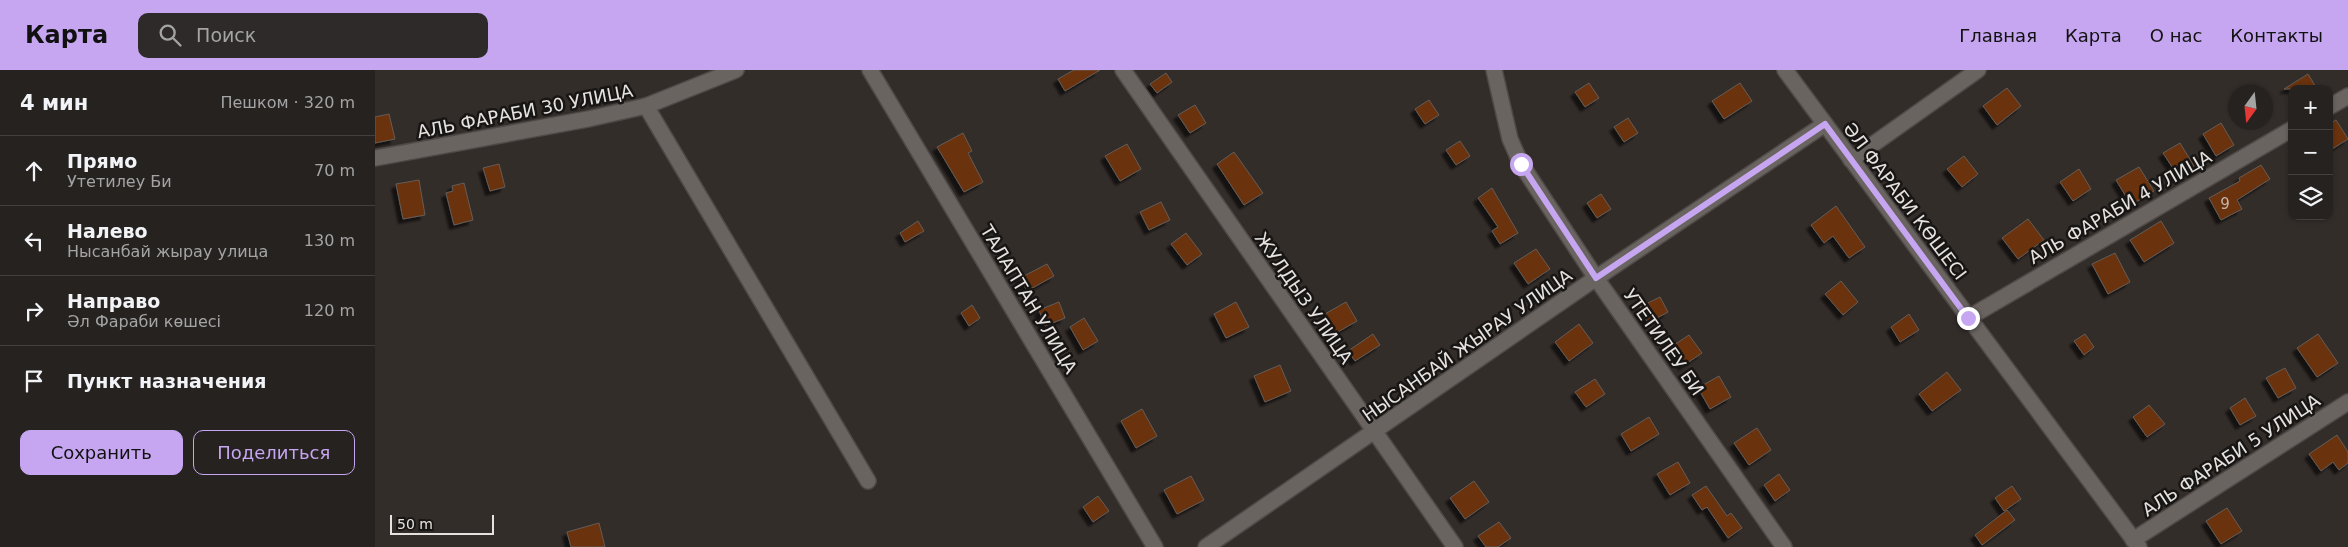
<!DOCTYPE html>
<html lang="ru">
<meta charset="utf-8">
<style>
body{margin:0;font-family:"DejaVu Sans",sans-serif;background:#2e2a29;color:#f1f3f6}
.controls{position:absolute;right:15px;top:15px;display:grid;overflow:hidden;border-radius:10px;box-shadow:0 1px 4px #0004}
.controls button{width:45px;height:45px;display:grid;place-items:center;padding:0;border:0;border-bottom:1px solid #423f3e;background:#262220;color:#f1f3f6;font:25px sans-serif}
.compass{position:absolute;left:1853px;top:15px;width:45px;height:45px;border-radius:50%;background:#262220;box-shadow:0 1px 4px #0004;rotate:195deg}
.scale{position:absolute;left:15px;bottom:12px;width:104px;box-sizing:border-box;padding-left:5px;border:2px solid #e6e2e0;border-top:0;font-size:14px;line-height:18px;white-space:nowrap;color:#e6e2e0;-webkit-text-stroke:4px #181614;paint-order:stroke}
.stop{position:absolute;width:15px;height:15px;margin:-11px;border:4px solid #c6a6f0;border-radius:50%;background:#fff}
.stop.end{background:#c6a6f0;border-color:#fff;box-shadow:0 1px 5px #0008}
.list{margin:0;padding:0;list-style:none}
h2{display:flex;justify-content:space-between;align-items:center;height:65px;margin:0;padding:0 20px;font-size:21px}
h2 small{font-size:16px;font-weight:400;color:#a4a4a5}
.list li{display:grid;grid-template-columns:32px 1fr auto;gap:15px;align-items:center;box-sizing:border-box;height:70px;padding:0 20px;border-top:1px solid #423f3e}
.list b{display:block;font-size:19px;white-space:nowrap}
.list p{margin:0;font-size:16px;white-space:nowrap;color:#a4a4a5}
.list em{font-size:16px;font-style:normal;color:#a4a4a5}
.actions{display:flex;gap:10px;padding:15px 20px}
.actions a{flex:1;padding:11px 0;border:1px solid #c6a6f0;border-radius:10px;text-align:center;font-size:18px;color:#c6a6f0}
.actions .main{background:#c6a6f0;color:#111}
.icon{flex:none;width:28px;height:28px;fill:none;stroke:currentColor;stroke-width:2;stroke-linecap:round;stroke-linejoin:round}
.map{position:relative;flex:none;width:1973px;height:477px;overflow:hidden}
header{display:flex;align-items:center;gap:30px;box-sizing:border-box;height:70px;padding:0 25px;background:#c6a6f0;color:#111}
header strong{font-size:24px}
nav{display:flex;gap:28px;margin-inline-start:auto;font-size:18px}
.search{width:350px;height:45px;background:#2e2a29;display:flex;align-items:center;gap:12px;box-sizing:border-box;padding:0 18px;border-radius:10px;color:#a4a4a5;font-size:19px}
main{display:flex}
aside{flex:1;background:#262220}
.map>svg:first-child{display:block}
</style>
<header>
<strong>Карта</strong>
<div class="search"><svg class="icon" aria-label="search" viewBox="0 0 24 24"><circle cx="10" cy="10" r="6"/><path d="M15 15l6 6"/></svg>Поиск</div>
<nav><a>Главная</a><a>Карта</a><a>О нас</a><a>Контакты</a></nav>
</header>
<main>
<aside>
<h2>4 мин<small>Пешком · 320 m</small></h2>
<ul class="list">
<li><svg class="icon" aria-label="ahead" viewBox="0 0 24 24"><path d="M12 20V5M6 11l6-6 6 6"/></svg><div><b>Прямо</b><p>Утетилеу Би</p></div><em>70 m</em></li>
<li><svg class="icon" aria-label="left" viewBox="0 0 24 24"><path d="M17 20v-9H6M10 6l-5 5 5 5"/></svg><div><b>Налево</b><p>Нысанбай жырау улица</p></div><em>130 m</em></li>
<li><svg class="icon" aria-label="right" viewBox="0 0 24 24"><path d="M7 20v-9h11M14 6l5 5-5 5"/></svg><div><b>Направо</b><p>Әл Фараби көшесі</p></div><em>120 m</em></li>
<li><svg class="icon" aria-label="arrive" viewBox="0 0 24 24"><path d="M6 21V4h12l-3 4 3 4H6"/></svg><div><b>Пункт назначения</b></div></li>
</ul>
<div class="actions"><a class="main">Сохранить</a><a>Поделиться</a></div>
</aside>
<div class="map">
<svg width="1973" height="477" viewBox="0 0 1973 477">
<defs>
<filter id="shadow"><feDropShadow dx="-4.5" dy="4.5" stdDeviation="1" flood-color="#0009"/></filter>
</defs>
<rect width="100%" height="100%" fill="#332d2a"/>
<!-- building -->
<g fill="#6b3108" stroke="#645d5a" filter="url(#shadow)">
<path d="M699 0H725L690 21 683 9Z"/>
<path d="M791 3 797 12 782 23 775 14Z"/>
<path d="M1933 4 1942 19H1909Z"/>
<path d="M1214 13 1224 28 1210 37 1200 22Z"/>
<path d="M1365 13 1377 31 1349 49 1337 31Z"/>
<path d="M1632 18 1646 36 1622 55 1608 36Z"/>
<path d="M1054 30 1064 45 1050 54 1040 39Z"/>
<path d="M820 35 831 53 815 63 803 45Z"/>
<path d="M14 44 20 69 0 73V47Z"/>
<path d="M1253 48 1263 63 1249 72 1239 57Z"/>
<path d="M1961 50 1973 69 1954 81V54Z"/>
<path d="M1846 53 1859 75 1841 86 1828 64Z"/>
<path d="M588 63 597 81 593 83 608 112 589 122 562 77Z"/>
<path d="M1085 71 1095 86 1081 95 1071 80Z"/>
<path d="M1805 73 1819 96 1803 106 1788 83Z"/>
<path d="M752 74 766 99 745 111 730 86Z"/>
<path d="M859 82 888 123 869 135 842 94Z"/>
<path d="M1589 86 1603 104 1587 117 1572 99Z"/>
<path d="M124 94 130 117 115 121 108 98Z"/>
<path d="M1886 95 1895 109 1862 130 1867 139 1846 150 1834 128 1865 111 1864 108Z"/>
<path d="M1764 97 1779 121 1756 135 1741 110Z"/>
<path d="M1704 99 1716 119 1698 131 1685 112Z"/>
<path d="M44 110 50 145 28 149 21 114Z"/>
<path d="M89 113 98 150 79 155 71 123 78 121 77 116Z"/>
<path d="M1117 118 1143 163 1125 174 1117 161 1123 157 1103 128Z"/>
<path d="M1226 124 1236 139 1222 148 1212 133Z"/>
<path d="M786 132 795 150 774 160 765 142Z"/>
<path d="M1461 136 1490 177 1474 188 1458 166 1449 173 1436 155Z"/>
<path d="M1653 149 1669 170 1643 189 1627 168Z"/>
<path d="M543 151 549 161 530 172 525 163Z"/>
<path d="M1786 151 1799 173 1769 192 1755 170Z"/>
<path d="M811 163 827 184 812 195 796 174Z"/>
<path d="M1161 179 1175 199 1153 214 1139 193Z"/>
<path d="M1740 183 1755 212 1733 224 1717 194Z"/>
<path d="M672 194 679 206 652 221 645 208Z"/>
<path d="M1466 211 1483 232 1468 245 1450 224Z"/>
<path d="M1285 227 1293 242 1273 253 1265 237Z"/>
<path d="M684 232 690 248 670 256 664 240Z"/>
<path d="M861 232 874 257 851 268 839 244Z"/>
<path d="M971 232 982 251 961 263 950 244Z"/>
<path d="M597 235 605 248 594 256 586 243Z"/>
<path d="M1534 244 1544 260 1525 272 1516 257Z"/>
<path d="M709 248 723 271 708 280 695 257Z"/>
<path d="M1204 254 1218 273 1194 291 1180 272Z"/>
<path d="M998 264 1005 275 980 291 973 281Z"/>
<path d="M1710 264 1719 277 1709 285 1699 271Z"/>
<path d="M1943 264 1963 293 1942 307 1922 278Z"/>
<path d="M1314 265 1327 283 1308 296 1296 277Z"/>
<path d="M905 295 916 321 890 332 879 306Z"/>
<path d="M1910 298 1921 318 1903 328 1891 308Z"/>
<path d="M1572 302 1586 320 1557 341 1544 324Z"/>
<path d="M1344 306 1356 327 1335 339 1323 318Z"/>
<path d="M1220 309 1230 324 1211 337 1200 322Z"/>
<path d="M1870 328 1881 346 1865 355 1855 338Z"/>
<path d="M1774 335 1790 354 1772 367 1758 347Z"/>
<path d="M767 339 782 366 761 378 746 351Z"/>
<path d="M1274 347 1284 364 1256 381 1246 364Z"/>
<path d="M1382 358 1396 380 1374 395 1359 373Z"/>
<path d="M1962 365 1973 382V393L1964 400 1958 392 1946 401 1934 384Z"/>
<path d="M1303 392 1315 413 1295 425 1282 404Z"/>
<path d="M1404 404 1415 420 1400 431 1389 415Z"/>
<path d="M816 406 829 430 802 444 789 420Z"/>
<path d="M1099 411 1114 432 1090 449 1075 428Z"/>
<path d="M1331 416 1352 446 1356 443 1367 458 1353 468 1332 437 1327 440 1317 425Z"/>
<path d="M1637 416 1646 429 1629 441 1620 428Z"/>
<path d="M723 426 734 441 718 452 708 437Z"/>
<path d="M1852 438 1867 461 1846 474 1831 451Z"/>
<path d="M1632 440 1640 450 1607 475 1600 465Z"/>
<path d="M1124 452 1136 468 1123 477H1111L1103 466Z"/>
<path d="M224 453 230 477H196L192 462Z"/>
</g>
<g fill="none" stroke-linecap="round" stroke-linejoin="round">
<!-- minor casing -->
<g stroke="#4f4a48" stroke-width="18">
<g id="minor">
<path d="M495 0 780 477"/>
<path d="M748 0 1080 477"/>
<path d="M1119 0 1135 69 1146 94 1221 208 1409 477"/>
<path d="M1410 0 1764 477"/>
<path d="M271 36 493 411"/>
<path d="M1954 37 1973 26"/>
<path d="M0 88 213 49 271 36 361 0"/>
<path d="M1476 90 1603 0"/>
<path d="M1593 248 1917 59"/>
<path d="M1758 470 1973 332"/>
<path d="M831 477 1221 208 1450 54"/>
</g>
</g>
<!-- minor -->
<use href="#minor" stroke="#6a6461" stroke-width="15"/>
</g>
<g fill="none" stroke-linecap="round" stroke-linejoin="round">
<!-- route -->
<path stroke="#c6a6f0" stroke-width="6" d="M1146 94 1221 208 1450 54 1593 248"/>
</g>
<g text-anchor="middle" dominant-baseline="central" stroke-width="5" stroke-linejoin="round" paint-order="stroke">
<!-- number labels -->
<g font-size="15" fill="#c7b6aa">
<text x="1850" y="134">9</text>
</g>
<!-- street labels -->
<g font-size="18" fill="#e6e2e0" stroke="#181614">
<text transform="translate(150 41) rotate(-11)">АЛЬ ФАРАБИ 30 УЛИЦА</text>
<text transform="translate(1530 131) rotate(53)">ӘЛ ФАРАБИ КӨШЕСІ</text>
<text transform="translate(1745 137) rotate(-30)">АЛЬ ФАРАБИ 4 УЛИЦА</text>
<text transform="translate(929 228) rotate(55)">ЖУЛДЫЗ УЛИЦА</text>
<text transform="translate(654 229) rotate(59)">ТАЛАПТАН УЛИЦА</text>
<text transform="translate(1289 272) rotate(55)">УТЕТИЛЕУ БИ</text>
<text transform="translate(1092 275) rotate(-35)">НЫСАНБАЙ ЖЫРАУ УЛИЦА</text>
<text transform="translate(1856 385) rotate(-33)">АЛЬ ФАРАБИ 5 УЛИЦА</text>
</g>
</g>
</svg>
<div class="controls">
<button>+</button>
<button>−</button>
<button><svg class="icon" aria-label="layers" viewBox="0 0 24 24"><path d="M12 4l9 5-9 5-9-5zM3 14l9 5 9-5"/></svg></button>
</div>
<svg class="compass" viewBox="-18 -18 36 36"><path d="M0-13l5 13h-10z" fill="#e53935"/><path d="M0 13l5-13h-10z" fill="#a4a4a5"/></svg>
<div class="scale">50 m</div>
<div class="stop" style="left:1146px;top:94px"></div>
<div class="stop end" style="left:1593px;top:248px"></div>
</div>
</main>
